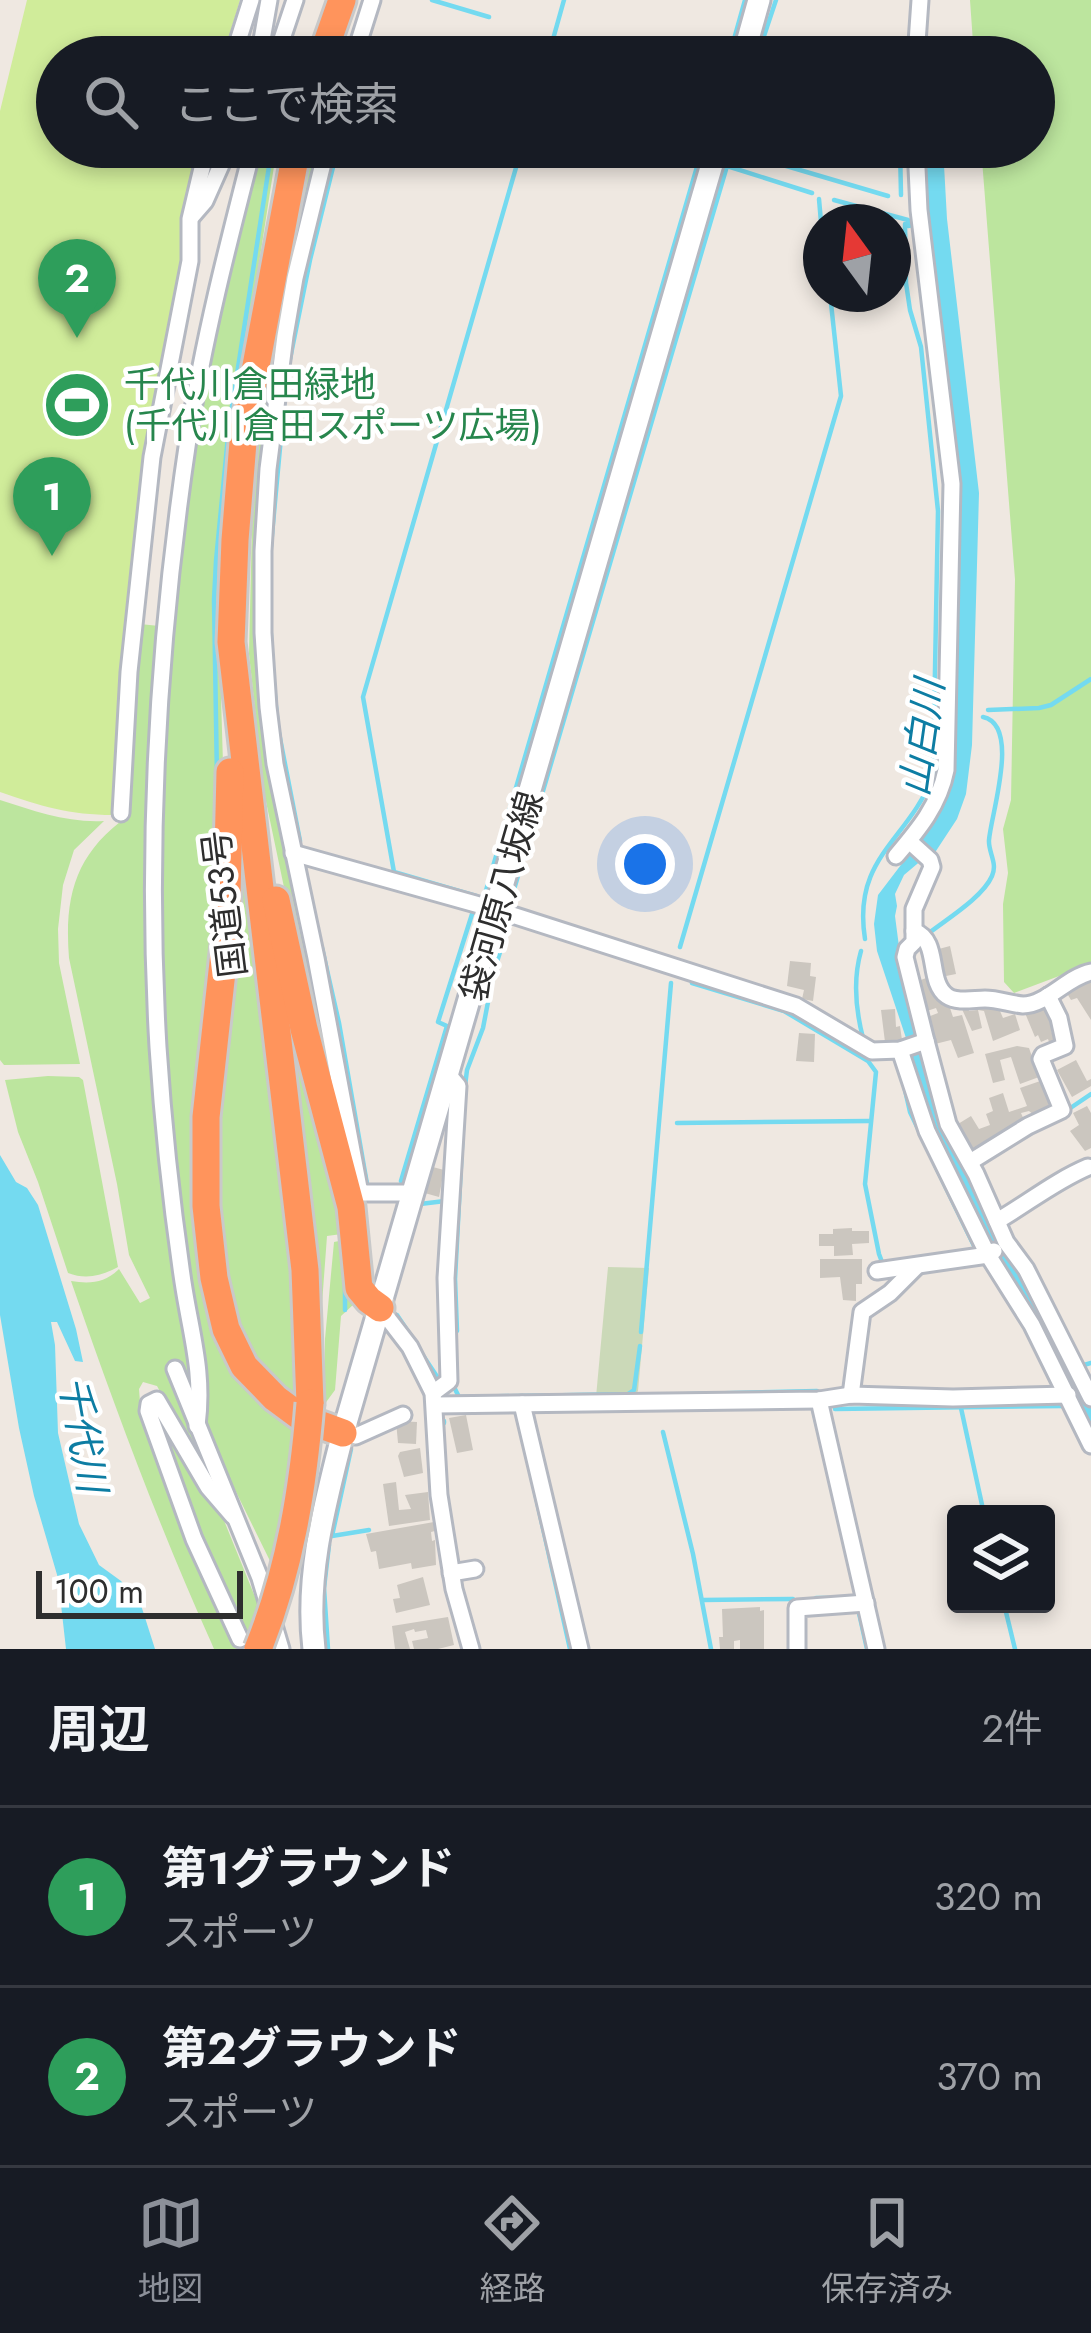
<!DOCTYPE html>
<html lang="ja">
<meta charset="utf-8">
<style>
body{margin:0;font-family:Jost,"Noto Sans JP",sans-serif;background:#242831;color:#f1f3f6}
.controls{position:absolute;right:36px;bottom:36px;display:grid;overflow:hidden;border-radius:12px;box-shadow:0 6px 18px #0003}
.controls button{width:108px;height:108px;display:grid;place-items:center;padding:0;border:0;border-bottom:3px solid #363941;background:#171b24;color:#f1f3f6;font:60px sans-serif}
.compass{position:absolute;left:803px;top:204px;width:108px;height:108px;border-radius:50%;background:#171b24;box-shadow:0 6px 18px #0003;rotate:345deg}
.scale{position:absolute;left:36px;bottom:30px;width:207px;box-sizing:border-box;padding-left:12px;border:6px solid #2e2e2e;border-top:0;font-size:33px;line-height:42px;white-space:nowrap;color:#2e2e2e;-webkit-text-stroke:9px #fff;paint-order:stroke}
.you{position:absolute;left:645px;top:864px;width:42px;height:42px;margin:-30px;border:9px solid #fff;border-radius:50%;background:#1a73e8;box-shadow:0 0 0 18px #1a73e833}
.badge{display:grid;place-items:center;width:78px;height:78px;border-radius:50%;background:#8c9099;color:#fff;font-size:39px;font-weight:700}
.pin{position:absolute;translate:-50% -99px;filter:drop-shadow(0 3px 6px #0008)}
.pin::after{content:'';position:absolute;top:63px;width:42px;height:36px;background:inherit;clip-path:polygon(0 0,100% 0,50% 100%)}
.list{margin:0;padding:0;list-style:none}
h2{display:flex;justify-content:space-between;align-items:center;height:156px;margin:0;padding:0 48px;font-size:51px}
h2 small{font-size:39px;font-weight:400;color:#9ea1a6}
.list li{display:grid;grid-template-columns:78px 1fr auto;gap:36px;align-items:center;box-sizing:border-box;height:180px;padding:0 48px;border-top:3px solid #363941}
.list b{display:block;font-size:45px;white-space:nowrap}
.list p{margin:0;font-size:39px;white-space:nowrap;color:#9ea1a6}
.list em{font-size:39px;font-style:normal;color:#9ea1a6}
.icon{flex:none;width:66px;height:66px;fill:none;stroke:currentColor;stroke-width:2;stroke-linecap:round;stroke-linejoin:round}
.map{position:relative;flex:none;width:1091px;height:1649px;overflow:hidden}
.search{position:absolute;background:#171b24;box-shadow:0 6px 18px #0003;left:36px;right:36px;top:36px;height:132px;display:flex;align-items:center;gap:30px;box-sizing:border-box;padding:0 42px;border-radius:66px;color:#9ea1a6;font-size:45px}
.sheet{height:516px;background:#171b24}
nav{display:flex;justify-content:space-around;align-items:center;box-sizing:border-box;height:168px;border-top:3px solid #363941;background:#171b24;font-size:33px;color:#9ea1a6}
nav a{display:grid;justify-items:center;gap:6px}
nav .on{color:#8c9099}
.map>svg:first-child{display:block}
</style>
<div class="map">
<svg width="1091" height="1649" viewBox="0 0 1091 1649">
<rect width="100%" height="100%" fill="#efe8e1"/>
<!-- green -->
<g fill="#bce59e">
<path d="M970 0H1091V964L1014 993 1004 982 1003 904 1008 873 1003 829 1011 800 1015 579 981 147H1034V57H974Z"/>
<path d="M257 147H277L235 419 218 597 224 797 213 1313 296 1424 292 1467 272 1565 208 1435 206 1405 181 1218 164 1034 160 858 166 677 190 475 208 355Z"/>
<path d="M310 147H323L295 260 259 647 322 1007 340 1128 319 1054 264 792 249 654 253 482 268 356Z"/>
<path d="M140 624 159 626 149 966 196 1391 195 1405 168 1367 209 1481 157 1386 143 1382 139 1389 140 1402 159 1461 240 1649H214L211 1642C158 1524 113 1403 71 1281 90 1284 105 1283 119 1269L140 1303 150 1298 129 1255 117 1184 69 958C64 895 76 853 128 816Z"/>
<path d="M0 800C34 811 68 823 104 821L74 850 63 885 58 929 59 963 80 1064 4 1065 0 1060Z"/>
<path d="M240 862 287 1176 298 1404 249 1361 224 1291 214 1119Z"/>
<path d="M275 942 349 1233 327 1236 319 1345 318 1263 312 1201Z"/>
<path d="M48 1076 79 1077 83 1080 118 1267C101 1276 86 1280 68 1273L38 1182 18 1132 5 1080Z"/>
<path d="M349 1239 354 1304 341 1316 335 1390 324 1405 325 1339 334 1242Z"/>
<path d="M158 1413 223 1518 260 1609 248 1642 202 1545 157 1420Z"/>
</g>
<!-- cemetery -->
<path fill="#cbd9b8" d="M608 1267 649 1268 638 1391 634 1396 596 1397Z"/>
<!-- pitch -->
<path fill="#d0ec9a" d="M27 0H240L223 57H57V147H200L181 223 183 262 166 339 143 471 124 644 113 815C70 815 40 806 0 792V111Z"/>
<!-- water -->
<g fill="#74daf0">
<path d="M923 147H943L947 219 979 493 972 745 966 794 957 819 934 854 923 859 904 875 895 894 897 906 895 916 901 962 942 1121 1091 1405V1432L989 1247 922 1105 907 1041 877 951 874 924 878 895 939 815 952 779 959 492 927 218Z"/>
<path d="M0 1155 16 1182 27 1188 38 1205 76 1329 83 1362 75 1361 57 1322H51L55 1345 58 1433 79 1524 99 1565 121 1581 140 1602 155 1649H66L58 1578 34 1496 19 1428 0 1315Z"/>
</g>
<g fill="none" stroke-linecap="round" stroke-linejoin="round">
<!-- stream -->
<g stroke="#74daf0" stroke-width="4.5">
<path d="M432 0 489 17"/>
<path d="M548 57 564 0"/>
<path d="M729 57 745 0"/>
<path d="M757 57 776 0"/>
<path d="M733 147 732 150 888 196"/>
<path d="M900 147 901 195"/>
<path d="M819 199 821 222"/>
<path d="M834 200 908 220V226L913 225"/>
<path d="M290 359 310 260 338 147"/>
<path d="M270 556 285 394"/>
<path d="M270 616 272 658"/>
<path d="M273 675 278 728 300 841"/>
<path d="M988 710 1039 708 1051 705 1091 679"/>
<path d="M217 778 214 600 216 561 229 426 272 147"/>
<path d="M485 894 699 160"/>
<path d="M476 896 394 872 363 697 522 147"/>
<path d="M510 903 727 166 812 193"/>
<path d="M240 912 241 896"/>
<path d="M929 933C947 919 983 897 992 876 998 863 988 852 989 840 991 814 1021 725 983 717"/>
<path d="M865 939C852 857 908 841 933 776L938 511 921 347 910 310 906 283 905 224"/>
<path d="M680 947 841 396 830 294"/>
<path d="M322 948 339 1023 367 1184"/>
<path d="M861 951C853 979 856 1011 863 1038"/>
<path d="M490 968 504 926"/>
<path d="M692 983 784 1011 868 1061 876 1072 865 1184 879 1254 882 1262 886 1263"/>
<path d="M229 1032 237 954"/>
<path d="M903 1081 910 1112 920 1133"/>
<path d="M465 1086 467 1070 483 1028 494 971 508 927"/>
<path d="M1066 1111 1091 1094"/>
<path d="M677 1123 869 1121"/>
<path d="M935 1165 977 1252"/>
<path d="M401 1181 447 1026 438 1022 473 911"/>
<path d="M420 1204 445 1201"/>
<path d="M345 1310V1285"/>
<path d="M397 1315 411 1336"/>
<path d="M457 1331 455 1279 463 1127"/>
<path d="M641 1332 671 983"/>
<path d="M420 1351 440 1381"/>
<path d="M1084 1365 1091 1363"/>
<path d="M453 1385 459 1397 628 1394 634 1390 640 1346"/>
<path d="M656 1395 817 1391"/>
<path d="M961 1408 984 1514"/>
<path d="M835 1409 1063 1406"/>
<path d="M814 1413 826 1463"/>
<path d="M444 1423V1421"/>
<path d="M663 1432 693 1554 711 1649"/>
<path d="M351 1449 332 1536 369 1530"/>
<path d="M532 1479 570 1649"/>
<path d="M816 1598H830"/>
<path d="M703 1600 793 1599"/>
<path d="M1004 1604 1015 1649"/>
<path d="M859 1613 867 1649"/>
<path d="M328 1649 324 1588 329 1545"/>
</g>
</g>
<!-- building -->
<g fill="#cbc6bf">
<path d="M950 946 956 974 941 977 935 950Z"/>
<path d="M790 961 811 963 810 976 816 977 813 1001 802 999 804 990 787 986Z"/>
<path d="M1091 975V1020L1077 998 1071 1000 1065 990Z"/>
<path d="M929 977 958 1006 950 1008 953 1017 962 1015 974 1053 958 1058 951 1040 935 1044 925 1018 938 1013 936 1008 924 1012 920 1002 924 1001 918 981Z"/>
<path d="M975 1004 1005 1009 1000 1011 1003 1018 1015 1014 1020 1030 993 1041 984 1011 978 1010 982 1028 972 1031 961 1007 968 1005 969 1011 977 1010Z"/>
<path d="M1046 1004 1056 1028 1051 1030 1053 1036 1059 1034 1061 1040 1050 1045 1048 1039 1041 1042 1038 1035 1035 1037 1025 1013Z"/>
<path d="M895 1009 896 1027 900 1026 902 1040 885 1042 881 1010Z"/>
<path d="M799 1033 815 1034 814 1062 796 1061Z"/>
<path d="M1017 1046 1029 1048 1039 1077 1020 1084 1011 1057 1000 1060 1005 1080 993 1083 985 1054Z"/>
<path d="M1076 1060 1087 1081 1091 1079V1086L1072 1097 1057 1070Z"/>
<path d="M1046 1079 1057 1108 1035 1116 1029 1111 1021 1113 1024 1120 1014 1124 1017 1130 994 1137 973 1150 958 1124 971 1116 979 1129 990 1125 986 1114 993 1111 989 1098 1003 1093 1009 1112 1027 1106 1020 1088Z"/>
<path d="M1087 1106 1091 1113V1148L1085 1151 1070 1131 1079 1125 1073 1113Z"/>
<path d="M429 1166 444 1170 439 1197 421 1192Z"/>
<path d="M852 1228V1231H869V1243L852 1244 853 1255 834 1256V1246H819V1234H833V1229Z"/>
<path d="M820 1259H862V1284H856V1301L843 1300 840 1277 820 1278Z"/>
<path d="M466 1415 473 1450 457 1453 449 1418Z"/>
<path d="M396 1421 417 1422 416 1444 398 1443Z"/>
<path d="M420 1448 423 1473 404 1477 398 1456 400 1452Z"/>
<path d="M396 1482 399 1510 411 1509 405 1495 428 1492 430 1520 389 1526 383 1484Z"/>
<path d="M434 1522 435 1531 431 1532 432 1541 435 1540 436 1565 412 1569 411 1563 379 1569 376 1551 371 1552 366 1534Z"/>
<path d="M423 1577 430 1605 396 1613 393 1599 400 1598 397 1585Z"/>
<path d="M760 1607V1611L764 1610V1649H740V1640L734 1641V1649H720L719 1637H723L722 1609Z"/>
<path d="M448 1617 454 1645 438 1649H414L412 1641 428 1638 426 1630 415 1632 414 1629 405 1632 410 1649H395L392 1626Z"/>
</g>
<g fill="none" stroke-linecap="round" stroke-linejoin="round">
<!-- street casing -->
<g stroke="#b4b8c1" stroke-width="21">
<g id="street">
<path d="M233 57 251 0"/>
<path d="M259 57 269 0"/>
<path d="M276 57 295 0"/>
<path d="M354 57 372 0"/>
<path d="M916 57 920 0"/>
<path d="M327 147 295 278 285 336 268 469 263 551V633L268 707 275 764 316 958 359 1188 363 1193H413"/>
<path d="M192 216 205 201 229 147"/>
<path d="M121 813 129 672 152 457 190 261V219L207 147"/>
<path d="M909 841 930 860 932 867 914 909V942L907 949 905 957 926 1041"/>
<path d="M293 853 497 910 796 1006 872 1051 900 1050 926 1041 948 1124 976 1174 1006 1242 1026 1269 1091 1398"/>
<path d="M896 856C919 829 939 805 946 770L952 484 919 210 916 147"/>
<path d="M914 931C941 941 926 981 947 996 957 1003 974 999 985 999 998 999 1011 1004 1023 1005 1046 1005 1067 977 1091 972"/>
<path d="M900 1050 927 1131 988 1255 1032 1325 1091 1445"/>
<path d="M970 1162 1028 1126 1062 1110 1041 1059 1043 1055 1065 1046 1059 1018 1048 996"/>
<path d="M997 1221C1028 1203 1055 1181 1088 1167"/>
<path d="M877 1271 988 1255 994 1251"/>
<path d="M380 1308 410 1347 433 1393 439 1495 454 1589 471 1649"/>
<path d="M175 1369 260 1578 281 1649"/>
<path d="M433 1393 449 1381 446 1278 458 1086 448 1074"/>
<path d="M851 1395 862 1312 890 1293 917 1266"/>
<path d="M819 1400 876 1649"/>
<path d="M522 1404 580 1649"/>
<path d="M436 1405 819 1400 851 1395 953 1398 1068 1395"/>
<path d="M197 1426C204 1372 191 1335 183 1282 172 1207 163 1124 158 1047 146 844 158 641 188 440 203 341 228 244 253 147"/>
<path d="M343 1433 356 1436 403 1415"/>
<path d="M233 1516 208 1487 157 1400 149 1404 148 1411 194 1539 240 1639"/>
<path d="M451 1573 475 1569"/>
<path d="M797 1649V1608L866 1603"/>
</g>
</g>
<!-- secondary casing -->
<g stroke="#b4b8c1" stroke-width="27">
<g id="secondary">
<path d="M743 57 759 0"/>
<path d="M314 1649C305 1575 325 1504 343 1433L717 147"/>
</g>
</g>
<!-- highway casing -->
<g stroke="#c9c9c9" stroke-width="33">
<g id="highway">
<path d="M322 57 342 0"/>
<path d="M297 147 244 430 235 540 231 642 305 1270 310 1403"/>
<path d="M230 772 226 935 206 1117V1206L214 1278 226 1329 244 1366 275 1398 302 1418 343 1433"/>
<path d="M276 900 304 1029 351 1207 359 1288 369 1300 380 1308"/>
</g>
</g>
<!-- street -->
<use href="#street" stroke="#fff" stroke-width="15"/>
<!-- secondary -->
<use href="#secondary" stroke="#fff" stroke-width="21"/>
<!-- highway -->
<use href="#highway" stroke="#ff945c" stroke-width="27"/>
<!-- highway-bridge casing -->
<g stroke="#c9c9c9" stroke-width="33" stroke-linecap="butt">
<path id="highway-bridge" d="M258 1649C290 1570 303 1488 310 1403"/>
</g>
<!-- highway-bridge -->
<use href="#highway-bridge" stroke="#ff945c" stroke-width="27"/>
</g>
<!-- icons -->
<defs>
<g id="stadium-disc" transform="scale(3.45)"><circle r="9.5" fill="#2e9e5b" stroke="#fff"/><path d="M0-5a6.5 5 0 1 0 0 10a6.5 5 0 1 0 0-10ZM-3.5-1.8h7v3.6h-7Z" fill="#fff"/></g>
</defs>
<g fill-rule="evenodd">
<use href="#stadium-disc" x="77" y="405"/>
</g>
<g text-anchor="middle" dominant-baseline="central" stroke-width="9" stroke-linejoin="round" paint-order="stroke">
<!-- leisure labels -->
<g font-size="36" fill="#27864d" stroke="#fff" text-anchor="start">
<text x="124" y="384">千代川倉田緑地<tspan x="124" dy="41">(千代川倉田スポーツ広場)</tspan></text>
</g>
<!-- street labels -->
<g font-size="36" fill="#2e2e2e" stroke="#fff">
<text transform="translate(501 896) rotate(-74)">袋河原八坂線</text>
<text transform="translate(224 904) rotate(-97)">国道53号</text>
</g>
<!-- water labels -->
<g font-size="39" font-style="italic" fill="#0d7da3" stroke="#fff">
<text transform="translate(922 738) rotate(-82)">山白川</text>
<text transform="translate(83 1434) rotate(80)">千代川</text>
</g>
</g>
</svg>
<div class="controls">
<button><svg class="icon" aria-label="layers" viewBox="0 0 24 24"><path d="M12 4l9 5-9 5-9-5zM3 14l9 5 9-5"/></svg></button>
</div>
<svg class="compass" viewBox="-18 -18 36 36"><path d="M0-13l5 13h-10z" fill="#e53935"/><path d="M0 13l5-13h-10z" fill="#9ea1a6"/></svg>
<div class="scale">100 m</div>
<div class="you"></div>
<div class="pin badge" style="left:52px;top:556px;background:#2e9e5b">1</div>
<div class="pin badge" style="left:77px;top:338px;background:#2e9e5b">2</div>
<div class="search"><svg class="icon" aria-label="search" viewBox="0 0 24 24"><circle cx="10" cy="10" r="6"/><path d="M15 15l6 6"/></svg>ここで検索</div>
</div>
<section class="sheet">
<h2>周辺<small>2件</small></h2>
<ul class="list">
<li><span class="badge" style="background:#2e9e5b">1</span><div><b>第1グラウンド</b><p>スポーツ</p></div><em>320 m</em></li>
<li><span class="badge" style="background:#2e9e5b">2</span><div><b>第2グラウンド</b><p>スポーツ</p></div><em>370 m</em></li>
</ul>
</section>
<nav>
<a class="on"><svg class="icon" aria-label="map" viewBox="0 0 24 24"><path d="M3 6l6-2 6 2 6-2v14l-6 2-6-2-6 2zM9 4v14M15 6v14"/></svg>地図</a>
<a><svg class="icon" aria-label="directions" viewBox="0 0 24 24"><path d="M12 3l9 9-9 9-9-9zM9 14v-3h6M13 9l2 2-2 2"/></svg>経路</a>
<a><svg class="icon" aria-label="saved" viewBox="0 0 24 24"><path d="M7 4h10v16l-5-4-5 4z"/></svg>保存済み</a>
</nav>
